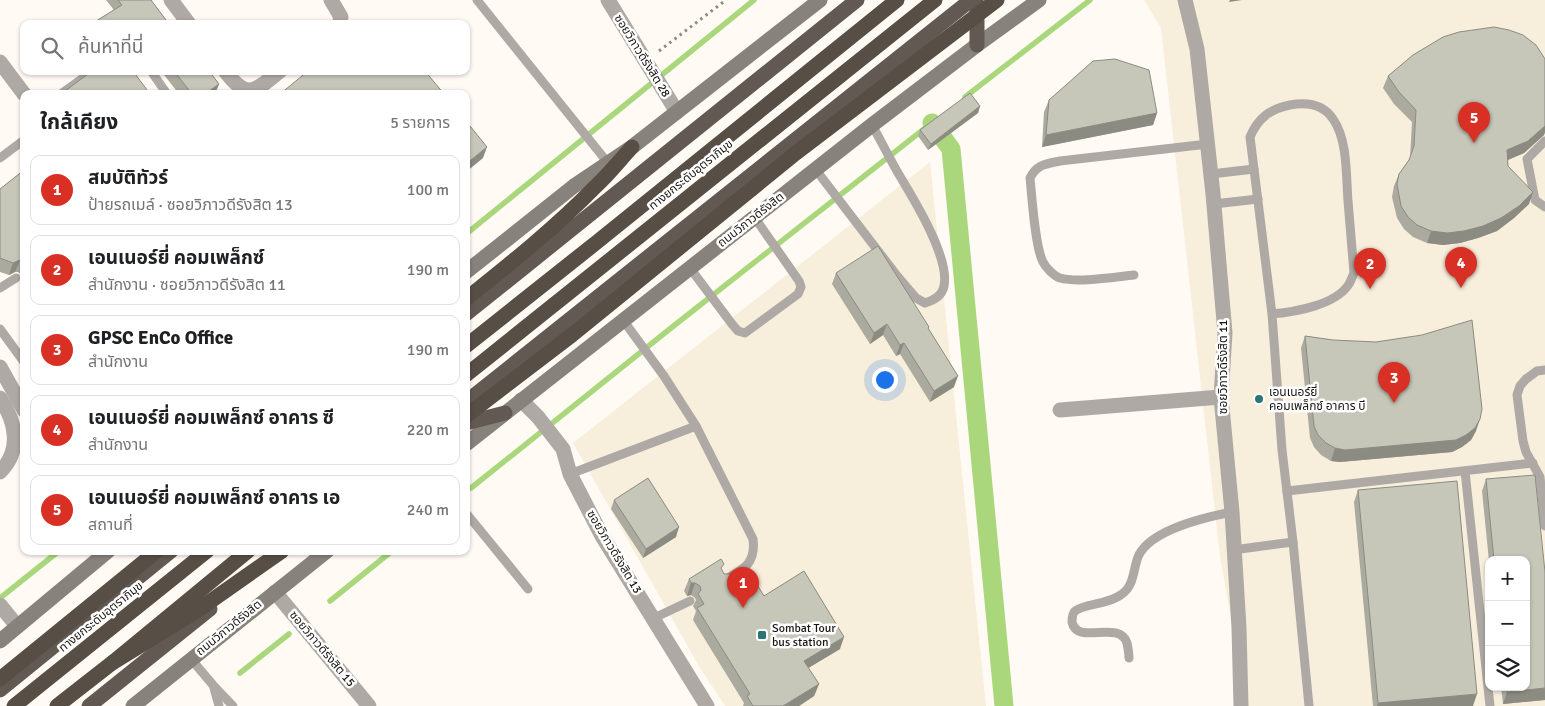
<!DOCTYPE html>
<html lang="th">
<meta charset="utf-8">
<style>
body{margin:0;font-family:Signika,"Noto Sans Thai",sans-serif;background:#f2f2f2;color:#202124}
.controls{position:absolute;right:15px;bottom:15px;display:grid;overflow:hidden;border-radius:10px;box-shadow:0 1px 4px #0004}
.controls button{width:45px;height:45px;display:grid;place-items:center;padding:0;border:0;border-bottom:1px solid #e0e0e0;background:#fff;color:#202124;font:25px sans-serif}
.you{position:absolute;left:884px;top:379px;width:18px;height:18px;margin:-12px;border:4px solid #fff;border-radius:50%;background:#1a73e8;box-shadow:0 0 0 8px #1a73e833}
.badge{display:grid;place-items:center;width:32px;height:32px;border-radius:50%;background:#d93025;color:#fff;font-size:16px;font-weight:700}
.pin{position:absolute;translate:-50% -41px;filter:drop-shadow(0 1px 2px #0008)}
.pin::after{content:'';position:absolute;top:26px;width:18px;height:15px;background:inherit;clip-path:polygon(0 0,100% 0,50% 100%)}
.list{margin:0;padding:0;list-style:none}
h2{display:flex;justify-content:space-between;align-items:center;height:65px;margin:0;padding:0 20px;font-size:21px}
h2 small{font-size:16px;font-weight:400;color:#757577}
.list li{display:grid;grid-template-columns:32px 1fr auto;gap:15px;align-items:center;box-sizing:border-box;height:70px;margin:0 10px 10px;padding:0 10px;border:1px solid #e0e0e0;border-radius:10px}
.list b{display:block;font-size:19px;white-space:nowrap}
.list p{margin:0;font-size:16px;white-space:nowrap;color:#757577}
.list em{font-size:16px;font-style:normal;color:#757577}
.icon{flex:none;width:28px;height:28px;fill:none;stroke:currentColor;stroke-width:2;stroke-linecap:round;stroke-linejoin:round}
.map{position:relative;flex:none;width:1545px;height:706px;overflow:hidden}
.search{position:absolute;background:#fff;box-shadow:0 1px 4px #0004;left:20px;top:20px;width:450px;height:55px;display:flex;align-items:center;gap:12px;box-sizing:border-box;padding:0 18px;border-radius:10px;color:#757577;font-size:19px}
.panel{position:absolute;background:#fff;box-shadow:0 1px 4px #0004;left:20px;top:90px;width:450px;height:465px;border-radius:10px}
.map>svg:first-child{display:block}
</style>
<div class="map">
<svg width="1545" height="706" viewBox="0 0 1545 706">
<rect width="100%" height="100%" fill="#fffbf4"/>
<!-- built -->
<g fill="#f7eedb" fill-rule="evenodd">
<path d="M1144 0H1545V706H1247L1220 557 1161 28ZM1489 560H1526V687H1489Z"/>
<path d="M930 162 986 706H725L700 668 573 443Z"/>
</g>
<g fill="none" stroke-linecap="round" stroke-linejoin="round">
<!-- stream -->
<g stroke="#aad77b" stroke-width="5.5">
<path d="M965 97 1090 0"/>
<path d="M466 234 754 0"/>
<path d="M471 488 671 328 924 129"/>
<path d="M0 598 59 551"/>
<path d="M330 601 392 551"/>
<path d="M240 673 289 634"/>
</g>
<!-- canal -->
<path stroke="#aad77b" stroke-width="19" d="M932 123 951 149 1004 706"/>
<!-- path -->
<path stroke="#8e8b85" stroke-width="3" stroke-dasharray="2.5 4" stroke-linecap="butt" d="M659 51 726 0"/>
<!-- service -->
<g stroke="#aea9a5" stroke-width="9">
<path d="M477 0 608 163"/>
<path d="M151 71 167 94"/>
<path d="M61 94 93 71"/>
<path d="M1545 141 1527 159 1535 200 1545 207"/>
<path d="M0 158 24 140"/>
<path d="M816 170 898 277 916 298 925 303C934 300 942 296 944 286 950 257 913 198 898 173 889 157 881 141 872 125"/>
<path d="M1211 174 1254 169"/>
<path d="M1214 204 1258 199"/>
<path d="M690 268 732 324 738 331 745 333 798 294 801 287 799 281 755 218"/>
<path d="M1134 275C1114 277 1078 283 1060 278 1054 276 1046 268 1043 262 1035 247 1032 197 1030 178 1037 164 1046 164 1060 161L1208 144"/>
<path d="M0 288 16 278"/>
<path d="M1272 314C1295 312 1336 305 1349 284 1351 281 1352 277 1354 273 1352 249 1350 225 1348 201 1346 177 1348 140 1333 119 1323 104 1307 102 1290 105 1270 109 1258 118 1250 137L1272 314 1282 450 1293 542 1309 706"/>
<path d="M623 320 664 376 696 426 753 539C756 565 743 569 723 581"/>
<path d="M0 329 24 362"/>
<path d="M1545 370 1537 371 1526 379 1520 386 1517 395 1523 441 1526 452 1540 477 1545 526"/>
<path d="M1465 471 1490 706"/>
<path d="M570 474 696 426"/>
<path d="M1287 491 1533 463"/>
<path d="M466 513 528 589"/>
<path d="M1233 550 1293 542"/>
<path d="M654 618 690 601"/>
<path d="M1129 658C1129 654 1128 648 1127 643 1119 619 1077 646 1072 622 1072 618 1072 614 1075 611 1085 603 1108 605 1122 594 1134 586 1133 570 1138 557 1149 530 1206 517 1232 512"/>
<path d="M191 659 213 685 233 706"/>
<path d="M214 688 219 706"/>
</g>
<!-- minor -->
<g stroke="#aea9a5" stroke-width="15">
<path d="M171 0 189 24"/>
<path d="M331 0 341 17 339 24"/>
<path d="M608 0 677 112"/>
<path d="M1185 0 1197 49 1213 194 1225 333 1221 397 1232 512 1239 628 1241 706"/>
<path d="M0 62 24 94"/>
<path d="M225 71C248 101 255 91 280 71"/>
<path d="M0 367 24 410"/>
<path d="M0 398C16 422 22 450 0 472"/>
<path d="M521 400 538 417 563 449 570 474 602 536 707 706"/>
<path d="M1060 410 1221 397"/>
<path d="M275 592 369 706"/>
<path d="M0 605 17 626"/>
</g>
<!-- secondary -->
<g stroke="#88827c" stroke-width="15">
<path d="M466 272 574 186 632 147 820 0"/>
<path d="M466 444 872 125 977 45 1039 0"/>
<path d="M0 641 108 551"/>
<path d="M133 706 327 551"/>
</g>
<!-- trunk -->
<g stroke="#625a52" stroke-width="15">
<path d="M977 45V4"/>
<path d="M466 314 857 0"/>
<path d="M466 402 971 0"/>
<path d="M466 423 505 413"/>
<path d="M0 690 171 551"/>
<path d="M89 706 210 609"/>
</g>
<!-- motorway -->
<g stroke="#574e46" stroke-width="15">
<path d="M466 299C511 263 556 227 596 186 609 174 620 160 632 147"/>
<path d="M466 346 597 242 897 0"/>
<path d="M466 375 935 0"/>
<path d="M0 679 157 551"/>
<path d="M14 706 207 551"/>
<path d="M57 706 112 663 248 551"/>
</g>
<!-- motorway-bridge -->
<g stroke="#574e46" stroke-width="15">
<path d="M466 416 572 335 796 153 997 0"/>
<path d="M112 663 198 610 282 551"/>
</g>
</g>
<!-- wall -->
<g fill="#aaaa9f">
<path d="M106 0H151L169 24H95L96 21 114 10Z"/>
<path d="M1545 59V132L1544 135 1524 153 1508 160V166L1529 204 1514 218 1497 231 1478 238 1460 243 1443 245 1427 243 1413 237 1404 229 1397 218 1392 197 1394 186 1399 174 1409 160 1410 158 1412 122 1394 104 1383 88 1388 76Z"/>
<path d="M161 71H209L219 84 215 94H179Z"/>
<path d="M1049 100 1157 113 1153 125 1042 147 1044 112Z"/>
<path d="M980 106 978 113 928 150 918 136 920 130Z"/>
<path d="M24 170V281L22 280V275L18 272H15L9 275 0 272V189Z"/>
<path d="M836 273 929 329 954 387 930 402 900 354 896 356 883 335 870 344 832 284Z"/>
<path d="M1305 336 1476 431 1471 440 1462 447 1452 452 1340 462 1331 461 1321 455 1314 447 1310 438 1301 348Z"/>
<path d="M1486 479 1545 572V700L1503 704 1501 687H1526V560H1489V561L1482 491Z"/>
<path d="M1358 490 1473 706H1373L1354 502Z"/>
<path d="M614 500 676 537 643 558 611 509Z"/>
<path d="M722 570 724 574 737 584 764 596 840 649 808 668 819 684 814 696 799 706H743L744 703 693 620 696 611 693 606 696 600 695 598 691 595 687 596 684 591 689 579Z"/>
</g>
<!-- shaded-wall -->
<g fill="#8b8b82">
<path d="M1230 0H1242L1229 2Z"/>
<path d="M219 84 215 94H208L209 91Z"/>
<path d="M980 106 978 113 928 150 931 144Z"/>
<path d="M1157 113 1153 125 1042 147 1046 135Z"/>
<path d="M1545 126V132L1544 135 1524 153 1503 162 1507 150Z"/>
<path d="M487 147 483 158 466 172V164Z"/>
<path d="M1533 192 1529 204 1514 218 1497 231 1478 238 1460 243 1443 245 1427 243 1431 231Z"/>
<path d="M20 260 15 272 9 275 13 263Z"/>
<path d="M887 324 883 335 870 344 874 333Z"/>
<path d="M904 343 900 354 896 356 900 345Z"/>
<path d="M958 376 954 387 930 402 934 391Z"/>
<path d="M1480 419 1476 431 1471 440 1462 447 1452 452 1340 462 1331 461 1335 448Z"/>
<path d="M679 527 676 537 643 558 646 549Z"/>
<path d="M691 583H695L691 595 687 596Z"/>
<path d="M844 637 840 649 800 673 804 661Z"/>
<path d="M819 684 814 696 799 706H783Z"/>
<path d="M1545 688V700L1503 704 1507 692Z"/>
<path d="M1477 694 1473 706H1377L1378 703Z"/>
</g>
<!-- building -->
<g fill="#c6c6b9" stroke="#8b8b82">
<path d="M118 0H151L169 24H135V23L133 24H97L96 21 122 5Z"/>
<path d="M1494 27 1509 30 1523 35 1536 45 1545 59V126L1528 141 1507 150 1508 166 1533 192 1519 206 1501 218 1483 226 1464 231 1447 233 1431 231 1417 225 1408 217 1401 206 1397 184 1399 174 1409 160 1414 146 1416 110 1399 92 1388 76 1413 55 1443 37 1459 32Z"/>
<path d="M1115 59 1149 70 1157 113 1046 135 1049 100 1093 61Z"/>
<path d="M92 71H133L150 94H61Z"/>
<path d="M174 71H209L219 84 209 91 211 94H192Z"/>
<path d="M308 71H383V72L385 71H425L444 94H280Z"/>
<path d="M970 93 980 106 931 144 920 130Z"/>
<path d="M466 121 487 147 466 164Z"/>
<path d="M24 170V261L20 260 13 263 0 258V189Z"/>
<path d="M878 246 929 327 928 328 958 376 934 391 904 343 900 345 887 324 874 333 836 273Z"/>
<path d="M1472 320 1482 409 1480 419 1475 428 1466 435 1456 440 1345 450 1335 448 1326 443 1318 435 1314 426 1305 336 1333 340 1376 342 1422 335Z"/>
<path d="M1535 475 1545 572V688L1507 692V687H1526V560H1494L1486 479Z"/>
<path d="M648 478 679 527 646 549 614 500Z"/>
<path d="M1457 481 1477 694 1378 703 1358 490Z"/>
<path d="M721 559 724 564 721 568 724 574H731L737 584 751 575 764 596 804 571 844 637 804 661 819 684 783 706H753L747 696 750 694 697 608 704 604 698 594 701 590 700 586 695 583H691L689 579Z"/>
</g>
<!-- markers -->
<g fill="#2b7577" stroke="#fff" stroke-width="2">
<circle cx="1259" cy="399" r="5"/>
<rect x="757" y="630" width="10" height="10" rx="2.5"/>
</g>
<g text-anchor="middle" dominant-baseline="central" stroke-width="5" stroke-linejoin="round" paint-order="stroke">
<!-- street labels -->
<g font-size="12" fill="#191713" stroke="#fff">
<text transform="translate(642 56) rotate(58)">ซอยวิภาวดีรังสิต 28</text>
<text transform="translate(691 175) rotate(-39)">ทางยกระดับอุตราภิมุข</text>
<text transform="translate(751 220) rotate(-38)">ถนนวิภาวดีรังสิต</text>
<text transform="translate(1223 367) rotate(-90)">ซอยวิภาวดีรังสิต 11</text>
<text transform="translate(614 552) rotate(59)">ซอยวิภาวดีรังสิต 13</text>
<text transform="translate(101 617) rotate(-39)">ทางยกระดับอุตราภิมุข</text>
<text transform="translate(229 628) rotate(-39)">ถนนวิภาวดีรังสิต</text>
<text transform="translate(322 649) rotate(50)">ซอยวิภาวดีรังสิต 15</text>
</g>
<!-- poi labels -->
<g font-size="12" fill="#191713" stroke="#fff" text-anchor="start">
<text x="1269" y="392">เอนเนอร์ยี่<tspan x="1269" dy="14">คอมเพล็กซ์ อาคาร บี</tspan></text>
<text x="772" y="628">Sombat Tour<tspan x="772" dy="14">bus station</tspan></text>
</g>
</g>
</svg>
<div class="controls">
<button>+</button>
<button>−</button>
<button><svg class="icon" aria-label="layers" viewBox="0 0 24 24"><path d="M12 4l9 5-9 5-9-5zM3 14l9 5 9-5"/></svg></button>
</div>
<div class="you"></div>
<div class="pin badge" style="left:743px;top:608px">1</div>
<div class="pin badge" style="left:1370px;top:289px">2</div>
<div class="pin badge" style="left:1394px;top:403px">3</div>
<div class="pin badge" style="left:1461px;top:288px">4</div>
<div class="pin badge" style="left:1474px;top:143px">5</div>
<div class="search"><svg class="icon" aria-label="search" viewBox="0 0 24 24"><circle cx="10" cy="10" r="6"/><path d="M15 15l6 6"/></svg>ค้นหาที่นี่</div>
<section class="panel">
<h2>ใกล้เคียง<small>5 รายการ</small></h2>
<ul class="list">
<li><span class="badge">1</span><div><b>สมบัติทัวร์</b><p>ป้ายรถเมล์ · ซอยวิภาวดีรังสิต 13</p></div><em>100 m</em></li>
<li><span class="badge">2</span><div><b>เอนเนอร์ยี่ คอมเพล็กซ์</b><p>สำนักงาน · ซอยวิภาวดีรังสิต 11</p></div><em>190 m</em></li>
<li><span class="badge">3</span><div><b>GPSC EnCo Office</b><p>สำนักงาน</p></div><em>190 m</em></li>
<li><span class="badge">4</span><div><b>เอนเนอร์ยี่ คอมเพล็กซ์ อาคาร ซี</b><p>สำนักงาน</p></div><em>220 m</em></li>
<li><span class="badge">5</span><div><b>เอนเนอร์ยี่ คอมเพล็กซ์ อาคาร เอ</b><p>สถานที่</p></div><em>240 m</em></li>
</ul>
</section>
</div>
